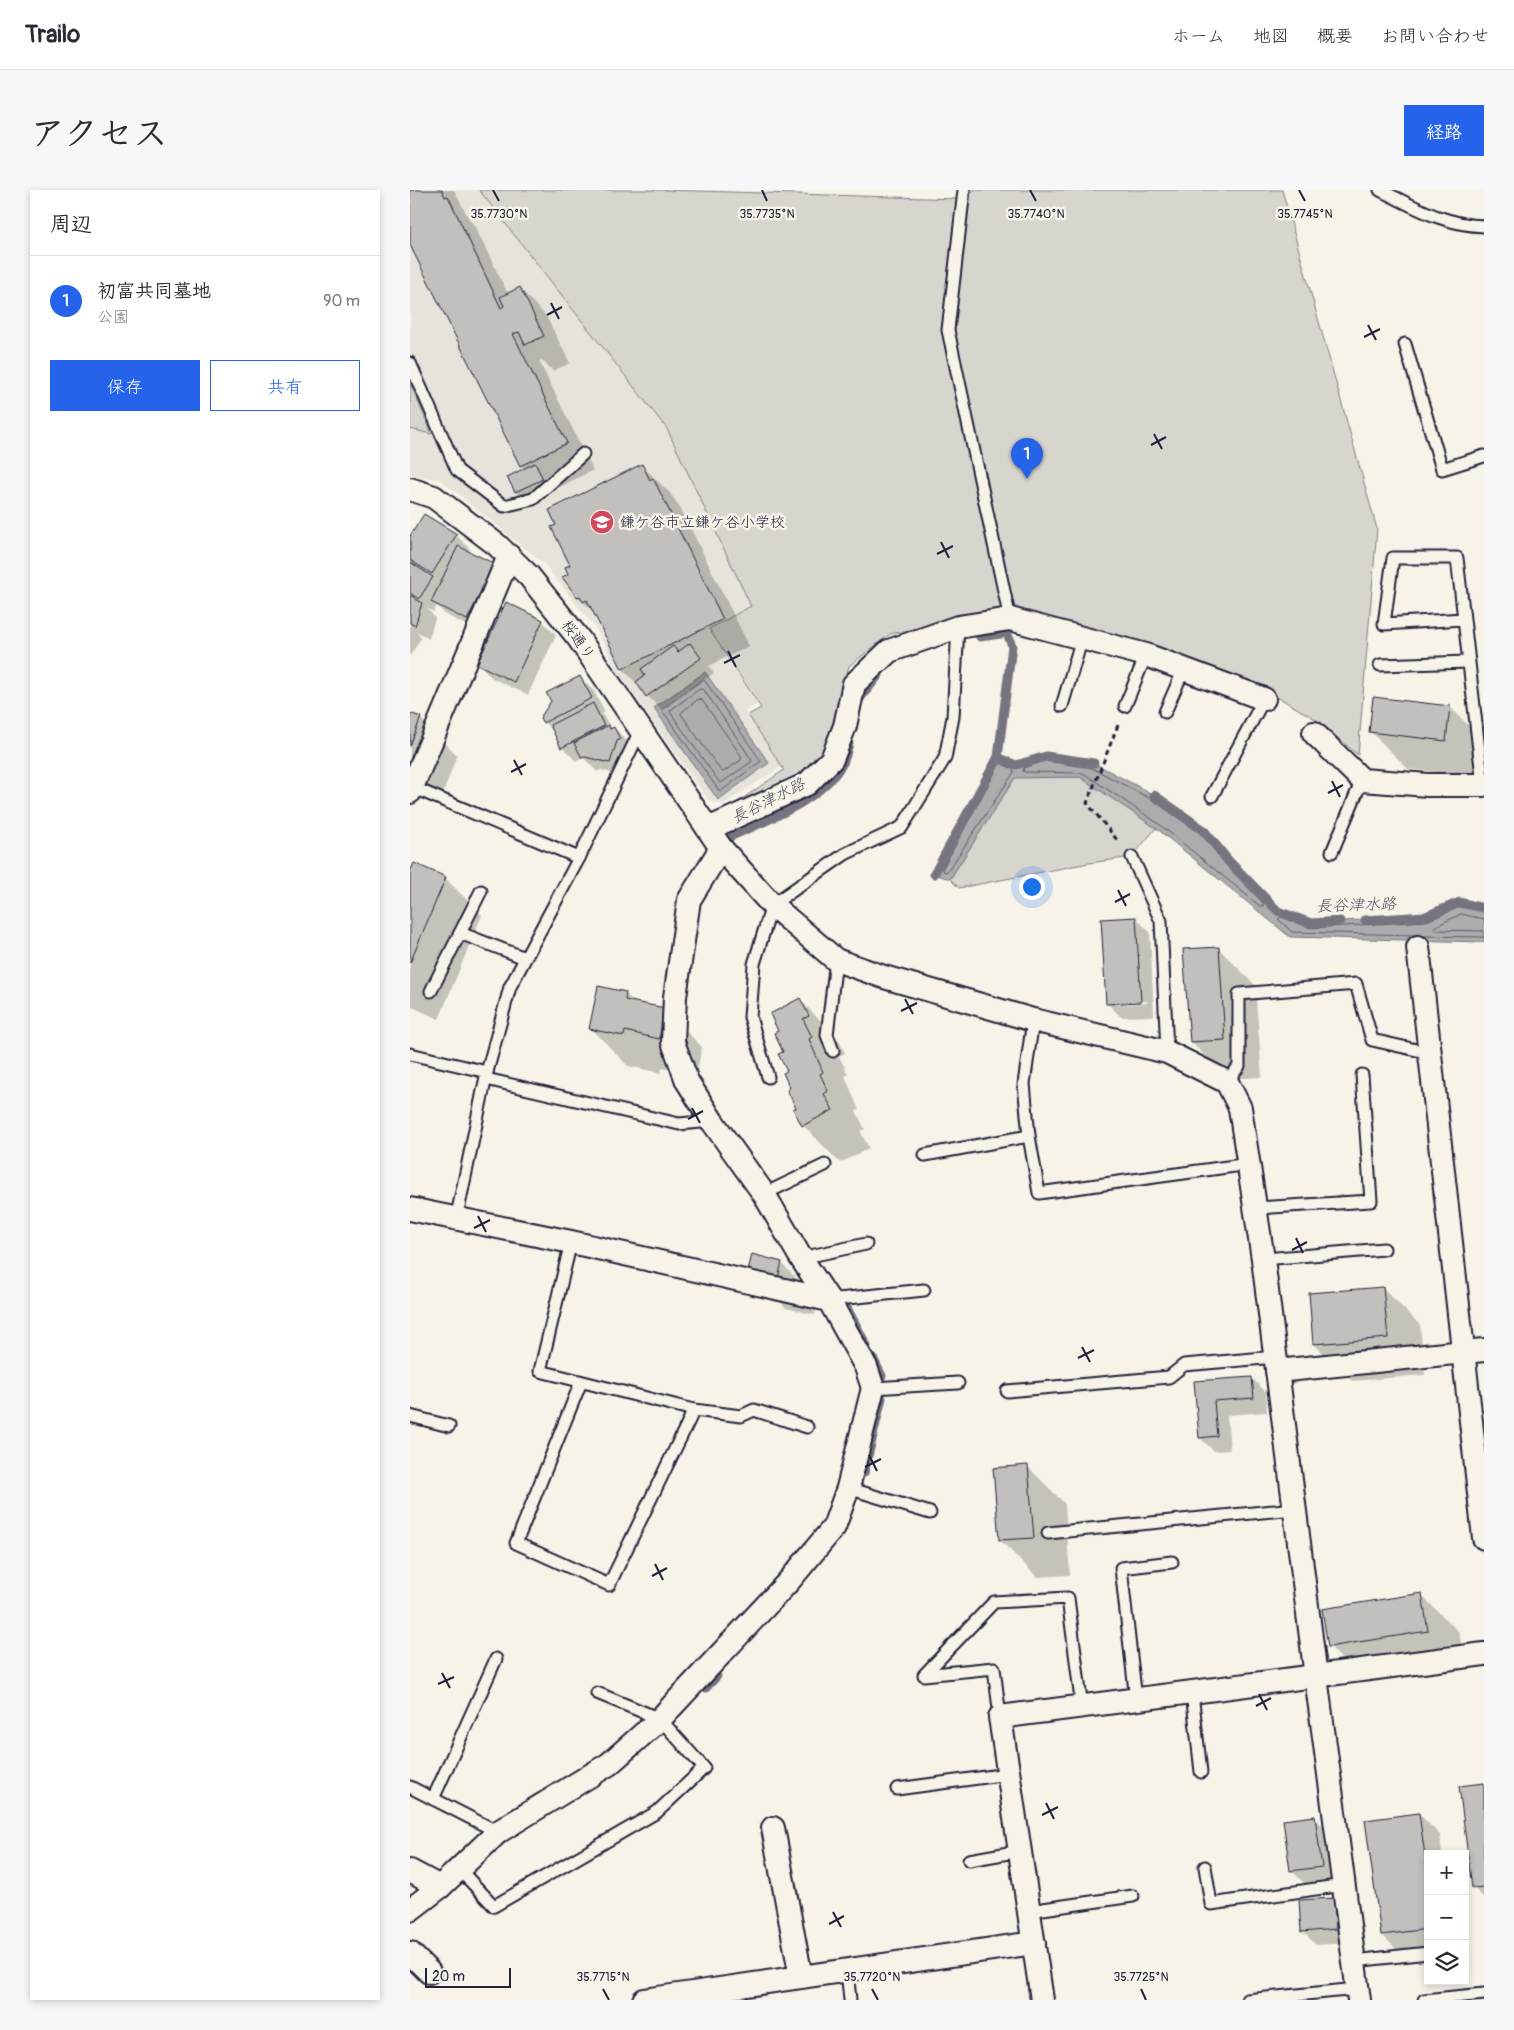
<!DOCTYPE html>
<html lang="ja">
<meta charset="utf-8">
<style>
body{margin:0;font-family:Pangolin,"Klee One",sans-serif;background:#f7f7f7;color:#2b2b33}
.controls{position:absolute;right:15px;bottom:15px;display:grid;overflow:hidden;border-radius:0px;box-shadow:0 2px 8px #0003}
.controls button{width:45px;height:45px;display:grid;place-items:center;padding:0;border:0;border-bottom:1px solid #e1e1e2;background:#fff;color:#2b2b33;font:25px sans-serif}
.scale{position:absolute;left:15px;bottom:12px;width:86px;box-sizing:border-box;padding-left:5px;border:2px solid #22223b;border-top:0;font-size:14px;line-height:18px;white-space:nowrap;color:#22223b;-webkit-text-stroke:4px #f7f3e8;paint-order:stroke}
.you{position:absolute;left:621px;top:696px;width:18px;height:18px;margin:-12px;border:4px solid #fff;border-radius:50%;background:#1a73e8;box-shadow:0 0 0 8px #1a73e833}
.badge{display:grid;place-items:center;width:32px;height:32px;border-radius:50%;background:#2563eb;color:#fff;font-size:16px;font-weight:700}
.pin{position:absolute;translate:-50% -41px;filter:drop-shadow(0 1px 2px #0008)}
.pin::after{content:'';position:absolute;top:26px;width:18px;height:15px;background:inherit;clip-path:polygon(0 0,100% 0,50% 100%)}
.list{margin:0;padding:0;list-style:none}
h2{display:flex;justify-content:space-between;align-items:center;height:65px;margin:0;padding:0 20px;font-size:21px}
h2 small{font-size:16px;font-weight:400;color:#7c7c81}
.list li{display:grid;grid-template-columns:32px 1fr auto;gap:15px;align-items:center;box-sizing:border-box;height:90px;padding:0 20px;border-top:1px solid #e1e1e2}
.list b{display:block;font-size:19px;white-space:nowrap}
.list p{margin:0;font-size:16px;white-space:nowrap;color:#7c7c81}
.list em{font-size:16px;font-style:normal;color:#7c7c81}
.actions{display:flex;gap:10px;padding:15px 20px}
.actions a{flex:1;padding:11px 0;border:1px solid #2563eb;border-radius:0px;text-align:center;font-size:18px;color:#2563eb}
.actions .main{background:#2563eb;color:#fff}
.icon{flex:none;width:28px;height:28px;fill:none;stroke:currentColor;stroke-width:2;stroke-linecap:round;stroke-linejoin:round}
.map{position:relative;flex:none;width:1074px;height:1810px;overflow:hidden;border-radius:0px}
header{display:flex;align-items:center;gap:30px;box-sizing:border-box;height:70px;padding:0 25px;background:#fff;border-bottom:1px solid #e1e1e2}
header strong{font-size:24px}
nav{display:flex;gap:28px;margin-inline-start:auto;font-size:18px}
.intro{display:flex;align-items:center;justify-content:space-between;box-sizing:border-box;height:120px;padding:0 30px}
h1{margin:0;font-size:35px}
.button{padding:12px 22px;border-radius:0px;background:#2563eb;color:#fff;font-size:18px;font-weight:700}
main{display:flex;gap:30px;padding:0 30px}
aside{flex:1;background:#fff;border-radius:0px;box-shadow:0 2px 8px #0003}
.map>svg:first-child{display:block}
</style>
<header>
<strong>Trailo</strong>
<nav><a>ホーム</a><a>地図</a><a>概要</a><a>お問い合わせ</a></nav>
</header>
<div class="intro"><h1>アクセス</h1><a class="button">経路</a></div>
<main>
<aside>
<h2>周辺<small></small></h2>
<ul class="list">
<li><span class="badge">1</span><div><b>初富共同墓地</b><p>公園</p></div><em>90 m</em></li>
</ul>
<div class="actions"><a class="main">保存</a><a>共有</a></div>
</aside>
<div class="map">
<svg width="1074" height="1810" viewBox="0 0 1074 1810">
<rect width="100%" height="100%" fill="#f7f3e8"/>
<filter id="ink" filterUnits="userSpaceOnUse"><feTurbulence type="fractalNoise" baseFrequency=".02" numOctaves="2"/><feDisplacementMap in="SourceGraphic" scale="10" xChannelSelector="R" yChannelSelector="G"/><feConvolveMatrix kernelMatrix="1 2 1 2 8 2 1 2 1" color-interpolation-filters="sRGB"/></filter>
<g filter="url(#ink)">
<!-- built -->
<path fill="#e7e3db" d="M0 0H69L257 239 341 416 300 439 299 440 347 515 335 521 371 577 312 615 299 611 209 485 186 439 134 374 31 290 0 284Z"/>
<!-- green -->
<g fill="#d8d5cf" stroke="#7d7c85">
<path d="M69 0H255L547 9 564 0H872L967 339 948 565 907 530 871 509 739 456 622 425 607 417 480 444 439 476 414 564 390 587 310 624 374 580 338 525 351 518 299 439 341 416 257 239Z"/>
<path d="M0 193 22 244 0 239Z"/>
<path d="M605 587H670L746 638 722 667 679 673 549 698 540 689Z"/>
</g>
<!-- water -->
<g fill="#aeabad" stroke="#76747f">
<path d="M295 482 359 573 308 610 244 518Z"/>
<path d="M636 566 684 573 744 605 794 640 819 671 869 721 901 733 1016 726 1050 712 1074 718V752L880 747 746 638 670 587 605 588 540 689 524 684 588 567 606 575Z"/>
</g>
<!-- shadow -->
<g fill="#0003" fill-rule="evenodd">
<path d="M0 0H44L59 29 64 35 98 104 110 99 136 126 160 173 143 181 132 170 129 171 183 280 138 303 113 308 106 302 99 287 115 279 111 276 0 52Z"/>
<path d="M232 276 259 302 270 317 339 456 299 476 304 483 251 520 213 479 185 423 168 407 160 385 162 375Z"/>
<path d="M46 345 60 359 58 362 84 375 71 443 36 425 27 416 23 422 17 418 25 428 19 449 5 440 11 448 0 466V374H2L0 372V349Z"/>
<path d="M132 431 146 445 118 505 82 488 69 474Z"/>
<path d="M170 488 184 501 195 522 192 524 202 539 204 538 218 552 223 563 214 586 190 580 187 582 173 567 166 571 152 557 145 543 134 532Z"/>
<path d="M1040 517 1074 551 1073 587 998 579 961 542Z"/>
<path d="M0 524 10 528 47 565 29 614 0 604Z"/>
<path d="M0 685 35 688 72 725 29 829 0 816Z"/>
<path d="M726 728 740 742 744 826 711 827 697 813ZM737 811V813L708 815V812Z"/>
<path d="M808 758 845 795 852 887 818 889 781 852Z"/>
<path d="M189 798 216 804 226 814 255 820 292 857 286 885 252 878 251 883 218 876 181 838Z"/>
<path d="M390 810 427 847 435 863 429 866 438 884 435 886 449 920 446 921 455 939 450 941 459 958 430 973 393 935 382 899 370 842Z"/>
<path d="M371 1073 409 1110 405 1125 376 1118 339 1080Z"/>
<path d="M973 1098 1010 1135 1015 1185 942 1191 904 1154Z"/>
<path d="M842 1188 856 1202 857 1222 817 1225 820 1260 804 1261 790 1248 785 1192Z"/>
<path d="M618 1277 655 1314 660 1385 627 1387 590 1350Z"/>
<path d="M1011 1405 1049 1442 1055 1478 956 1493 919 1456Z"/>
<path d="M1074 1595V1708L1063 1698Z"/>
<path d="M1009 1624 1030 1645 1032 1664H1018V1762L993 1766 972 1745Z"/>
<path d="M904 1627 918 1641 925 1690 895 1694 881 1680Z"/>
<path d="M923 1709 937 1723 939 1753 906 1755 892 1741Z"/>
</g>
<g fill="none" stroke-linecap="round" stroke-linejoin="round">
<!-- shore -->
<g stroke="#5a5969" stroke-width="1">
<path d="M292 490 295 491 351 571 310 602 252 520Z"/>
<path d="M290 499 294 500 342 570 341 572 311 593 309 592 260 522 261 520Z"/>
<path d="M289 509 292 510 332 567 331 570 313 582 311 581 271 524 272 522Z"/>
<path d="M636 571 682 578 741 609 791 644 815 674 853 713V716H850L749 634 673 583 615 582 613 581 614 578Z"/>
<path d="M592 574 603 579 604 582 538 681 534 682 533 678 589 575Z"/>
<path d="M1074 729 1051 724 1024 737 1026 740 1074 741"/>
<path d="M1004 745 882 742 868 729 871 727 901 738 1017 731 1050 717 1074 722"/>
<path d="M1013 746 1074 747"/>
</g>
<!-- stream -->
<g stroke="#76747f" stroke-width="9">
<path d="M570 447 597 443 602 456 588 567 606 575 636 566 684 573"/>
<path d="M449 510 469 485"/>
<path d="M744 605 794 640 819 671 868 721 901 733 930 731"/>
<path d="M320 647C359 629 410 612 433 573 436 567 437 560 439 554"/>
<path d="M524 684 588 567"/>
<path d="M955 730 1016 726 1050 712 1074 718"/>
<path d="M437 1118 457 1156"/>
<path d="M463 1168 472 1186"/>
<path d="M454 1283 472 1208"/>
<path d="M296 1498 307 1486"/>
</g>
</g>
<!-- building -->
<g fill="#c2bfbd" stroke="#22223b">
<path d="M0 0H32L35 7 38 6 91 118 94 116 90 107 110 97 134 146 115 155 109 142 103 144 157 253 110 276 0 55Z"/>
<path d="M125 273 133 289 105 302 97 287Z"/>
<path d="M232 274 240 290 243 288 313 429 212 479 177 410 173 412 170 406 167 407 152 387 158 384 155 377 160 375 141 337 146 335 139 320Z"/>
<path d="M14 324 47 344 22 384 0 370V346Z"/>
<path d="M48 356 85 374 57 430 21 412Z"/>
<path d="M0 372 23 387 9 409 0 403Z"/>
<path d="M0 405 12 413 5 436 0 433Z"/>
<path d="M96 412 133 430 104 492 67 474Z"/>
<path d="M280 453 291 468 236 507 226 492 235 485 231 479 263 456 268 462Z"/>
<path d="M170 486 182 508 133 533 130 528 141 511 136 503Z"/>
<path d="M963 507 1040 516 1036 551 959 542Z"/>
<path d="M183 513 194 536 151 558 140 535Z"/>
<path d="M0 523 11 527 0 556Z"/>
<path d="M199 535 200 539 204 537 210 549 207 551 200 573 175 567 172 568 164 553Z"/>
<path d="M4 673 36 687 0 773V682Z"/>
<path d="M726 727 731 812 696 814 691 729Z"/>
<path d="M809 757 815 850 780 852 773 759Z"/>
<path d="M188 796 216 802 215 810 255 818 249 849 215 841 214 846 179 839Z"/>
<path d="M390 808 399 826 393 829 402 847 399 849 413 882 410 884 418 901 414 904 423 920 392 936 383 919 386 918 377 900 380 898 373 883 377 881 368 864 373 862 364 843 368 841 360 824Z"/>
<path d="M342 1064 372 1072 368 1088 338 1081Z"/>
<path d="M973 1097 978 1148 903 1154 899 1103Z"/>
<path d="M842 1187 844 1208 804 1211 807 1246 789 1248 784 1191Z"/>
<path d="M618 1275 624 1348 589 1350 583 1278Z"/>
<path d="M1012 1403 1018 1441 918 1457 912 1419Z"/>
<path d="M1074 1593V1697L1062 1698 1049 1596Z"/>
<path d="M1009 1623 1018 1687V1739L971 1745 955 1630Z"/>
<path d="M905 1626 912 1677 880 1681 873 1630Z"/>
<path d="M924 1708 926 1739 891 1742 889 1710Z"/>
</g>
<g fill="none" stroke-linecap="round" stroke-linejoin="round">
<!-- service casing -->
<g stroke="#22223b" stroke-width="15">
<g id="service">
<path d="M554 0 538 140 600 429"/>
<path d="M970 0C1005 17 1034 35 1074 36"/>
<path d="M995 154 1032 279 1074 266"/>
<path d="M0 173 47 280 94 316 123 309 173 264"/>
<path d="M1053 429 974 434 983 368H1047L1073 595"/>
<path d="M970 475 1058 472"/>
<path d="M652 516 672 448"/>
<path d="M715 516 736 465"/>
<path d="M755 522 774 479"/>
<path d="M2 597 169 668"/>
<path d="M802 606 854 509"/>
<path d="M922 662 952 590"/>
<path d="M722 667 751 731 757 862"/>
<path d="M50 743 115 768"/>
<path d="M21 801 71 701"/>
<path d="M623 830 614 894 619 946 629 1003 839 974"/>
<path d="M423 861 417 845 426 770"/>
<path d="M0 864 77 882"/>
<path d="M358 887 340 827 344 774 362 715 435 664 492 637 535 568 543 527 548 437"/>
<path d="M76 889 269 934 302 931"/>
<path d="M817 892 829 876V804L946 794 962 850 1020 863"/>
<path d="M515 965 619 946"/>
<path d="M354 1004 415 975"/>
<path d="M846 1018 961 1011 952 885"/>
<path d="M46 1030 77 882 100 797 169 668 230 541"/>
<path d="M161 1052 130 1181 284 1220 331 1226 344 1220 397 1237"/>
<path d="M391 1068 456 1054"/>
<path d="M853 1069 974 1059"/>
<path d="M419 1110 514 1100"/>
<path d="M171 1192 106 1353 199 1395 284 1220"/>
<path d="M463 1198 548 1193"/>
<path d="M597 1201 759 1187 774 1175 866 1167"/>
<path d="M0 1226 39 1236"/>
<path d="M438 1298 520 1323"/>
<path d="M638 1343 884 1319"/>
<path d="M782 1503 791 1582"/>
<path d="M726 1510 711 1378 762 1372"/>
<path d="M590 1527 584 1478 514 1485 584 1412 658 1408 672 1518"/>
<path d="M0 1597 88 1642"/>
<path d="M487 1599 598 1584"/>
<path d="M23 1609 86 1469"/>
<path d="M559 1670 610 1661"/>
<path d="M795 1677 801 1714 934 1695"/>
<path d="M49 1679 84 1716 247 1622 294 1578 250 1529 187 1503"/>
<path d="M619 1721 723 1706"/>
<path d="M944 1771 1018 1763"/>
<path d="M437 1780 440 1810"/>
<path d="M837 1810 947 1799"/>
<path d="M1014 1810 1074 1804"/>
</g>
</g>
<!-- minor casing -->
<g stroke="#22223b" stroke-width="26">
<g id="minor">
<path d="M0 299 24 307 87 355 119 386 169 449 311 658 362 715 426 770 474 787 623 830 757 862 817 892 830 918 853 1069 906 1487 949 1810"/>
<path d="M904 543 952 590 1018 595H1074"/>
<path d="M0 602 99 366"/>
<path d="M298 639 397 594 422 569 435 536 444 494 479 461 548 437 600 429 736 465 854 509"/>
<path d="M1008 757 1074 1348"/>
<path d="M0 1019 161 1052 419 1110"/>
<path d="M867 1181 1074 1160"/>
<path d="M363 1638 391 1787"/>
<path d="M0 1681 30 1697"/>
<path d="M0 1720 30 1697 88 1642 199 1574 250 1529 379 1391 424 1337 438 1298 463 1198 456 1177 419 1110 391 1068 354 1004 302 931 277 891 263 852 265 807 279 710 311 658"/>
<path d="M0 1763 19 1782"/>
<path d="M234 1810 624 1753"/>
<path d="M632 1810 590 1527 1074 1464"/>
</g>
</g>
<!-- path -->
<path stroke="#22223b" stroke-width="3" stroke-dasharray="5 4" stroke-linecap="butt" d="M708 535 677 613 708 651"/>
<!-- service -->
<use href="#service" stroke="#f7f3e8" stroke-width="11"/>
<!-- minor -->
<use href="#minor" stroke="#f7f3e8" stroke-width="22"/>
</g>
</g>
<!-- ticks -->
<path fill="none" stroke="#22223b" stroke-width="2" d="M83 0 89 11M352 0 357 11M620 0 626 11M889 0 895 11M141 113 149 129M137 125 152 117M958 135 966 150M954 147 970 139M744 244 752 259M741 255 756 247M531 352 539 368M527 364 543 356M318 461 326 477M314 473 330 465M104 570 112 585M101 582 116 574M922 591 930 607M918 603 933 595M708 700 716 716M705 712 720 704M495 809 503 824M491 821 507 813M282 918 290 933M278 929 293 921M68 1026 76 1042M64 1038 80 1030M886 1048 893 1063M882 1060 897 1052M672 1157 680 1172M668 1168 684 1160M459 1265 467 1281M455 1277 471 1269M245 1374 253 1390M242 1386 257 1378M32 1483 40 1498M28 1494 44 1487M849 1504 857 1520M846 1516 861 1508M636 1613 644 1629M632 1625 648 1617M423 1722 431 1737M419 1734 434 1726M193 1799 199 1810M462 1799 468 1810M731 1799 736 1810"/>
<!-- icons -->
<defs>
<g id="school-disc" transform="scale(1.25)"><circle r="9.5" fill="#d1495b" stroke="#f7f3e8"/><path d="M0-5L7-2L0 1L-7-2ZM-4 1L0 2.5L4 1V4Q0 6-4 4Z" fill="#fff"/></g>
</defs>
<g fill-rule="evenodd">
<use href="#school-disc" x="192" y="332"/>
</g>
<g text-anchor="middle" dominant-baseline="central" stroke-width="5" stroke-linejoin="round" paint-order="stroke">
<!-- poi labels -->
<g font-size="15" fill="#22223b" stroke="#f7f3e8" text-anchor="start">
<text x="210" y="332">鎌ケ谷市立鎌ケ谷小学校</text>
</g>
<!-- street labels -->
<g font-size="15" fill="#22223b" stroke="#f7f3e8">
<text transform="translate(168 450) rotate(54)">桜通り</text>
</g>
<!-- water labels -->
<g font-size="16" font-style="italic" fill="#535263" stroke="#f7f3e8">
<text transform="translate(358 611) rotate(-27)">長谷津水路</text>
<text transform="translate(946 715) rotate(-2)">長谷津水路</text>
</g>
</g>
<g font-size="12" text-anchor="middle" fill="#22223b" stroke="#f7f3e8" stroke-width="5" stroke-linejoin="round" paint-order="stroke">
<text x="89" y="28">35.7730°N</text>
<text x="357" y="28">35.7735°N</text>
<text x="626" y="28">35.7740°N</text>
<text x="895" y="28">35.7745°N</text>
<text x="193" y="1791">35.7715°N</text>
<text x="462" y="1791">35.7720°N</text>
<text x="731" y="1791">35.7725°N</text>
</g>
</svg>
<div class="controls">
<button>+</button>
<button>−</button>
<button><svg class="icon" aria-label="layers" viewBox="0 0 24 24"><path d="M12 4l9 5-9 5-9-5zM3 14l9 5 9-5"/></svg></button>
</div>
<div class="scale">20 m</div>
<div class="you"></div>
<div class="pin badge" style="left:617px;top:289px">1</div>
</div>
</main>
